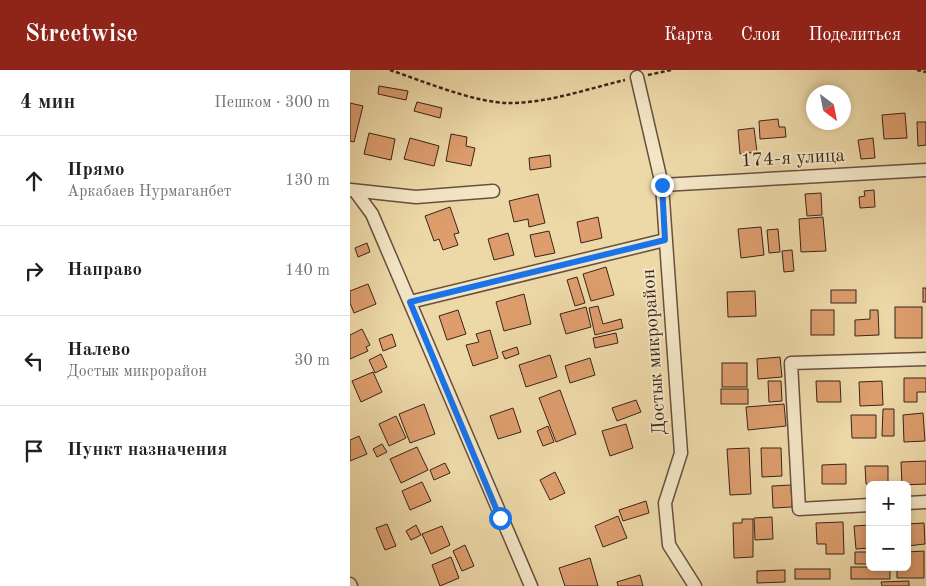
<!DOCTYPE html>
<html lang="ru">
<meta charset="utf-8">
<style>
body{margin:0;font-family:"Old Standard TT",serif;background:#f2f2f2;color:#202124}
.controls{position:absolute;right:15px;bottom:15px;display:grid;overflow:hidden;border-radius:8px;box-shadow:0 2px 8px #0003}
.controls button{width:45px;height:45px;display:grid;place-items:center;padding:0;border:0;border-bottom:1px solid #e0e0e0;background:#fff;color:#202124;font:25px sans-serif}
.compass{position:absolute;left:456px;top:15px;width:45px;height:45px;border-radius:50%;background:#fff;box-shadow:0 2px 8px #0003;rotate:148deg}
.stop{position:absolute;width:15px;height:15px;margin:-11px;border:4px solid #1a73e8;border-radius:50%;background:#fff}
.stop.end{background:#1a73e8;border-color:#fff;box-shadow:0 1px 5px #0008}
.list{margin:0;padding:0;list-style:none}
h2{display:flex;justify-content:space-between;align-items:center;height:65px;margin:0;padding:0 20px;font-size:21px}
h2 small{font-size:16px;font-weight:400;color:#757577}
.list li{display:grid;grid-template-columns:32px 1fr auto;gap:15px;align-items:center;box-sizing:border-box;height:90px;padding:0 20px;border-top:1px solid #e0e0e0}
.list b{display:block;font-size:19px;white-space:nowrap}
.list p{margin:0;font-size:16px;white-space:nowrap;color:#757577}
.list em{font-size:16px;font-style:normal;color:#757577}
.icon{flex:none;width:28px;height:28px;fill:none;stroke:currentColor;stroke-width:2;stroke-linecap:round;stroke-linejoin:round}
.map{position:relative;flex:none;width:576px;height:516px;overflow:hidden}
header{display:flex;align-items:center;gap:30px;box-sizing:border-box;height:70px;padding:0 25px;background:#8f2418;color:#fff}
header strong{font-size:24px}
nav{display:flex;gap:28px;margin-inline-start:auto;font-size:18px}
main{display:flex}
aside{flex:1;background:#fff}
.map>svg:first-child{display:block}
</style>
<header>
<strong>Streetwise</strong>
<nav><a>Карта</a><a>Слои</a><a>Поделиться</a></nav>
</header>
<main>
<aside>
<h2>4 мин<small>Пешком · 300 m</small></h2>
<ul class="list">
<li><svg class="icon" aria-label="ahead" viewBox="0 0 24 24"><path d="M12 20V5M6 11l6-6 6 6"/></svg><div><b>Прямо</b><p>Аркабаев Нурмаганбет</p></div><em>130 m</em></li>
<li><svg class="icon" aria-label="right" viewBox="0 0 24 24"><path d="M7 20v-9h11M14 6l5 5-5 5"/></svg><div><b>Направо</b></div><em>140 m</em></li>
<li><svg class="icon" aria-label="left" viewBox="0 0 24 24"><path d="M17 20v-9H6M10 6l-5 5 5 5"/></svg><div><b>Налево</b><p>Достык микрорайон</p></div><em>30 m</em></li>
<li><svg class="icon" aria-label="arrive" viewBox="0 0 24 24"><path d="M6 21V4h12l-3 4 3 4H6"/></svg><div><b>Пункт назначения</b></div></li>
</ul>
</aside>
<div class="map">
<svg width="576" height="516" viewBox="0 0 576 516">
<rect width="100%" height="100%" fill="#edd8a8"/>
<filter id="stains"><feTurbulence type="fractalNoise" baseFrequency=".004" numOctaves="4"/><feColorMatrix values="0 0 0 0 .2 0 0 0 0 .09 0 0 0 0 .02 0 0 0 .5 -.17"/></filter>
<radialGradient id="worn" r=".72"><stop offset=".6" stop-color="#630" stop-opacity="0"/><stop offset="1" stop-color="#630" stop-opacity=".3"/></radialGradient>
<!-- building -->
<g fill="#dd9d6d" stroke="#3b231a">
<path d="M29 16 58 21 56 30 28 24Z"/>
<path d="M67 32 92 38 90 48 64 41Z"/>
<path d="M0 33 13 36 4 72 0 71Z"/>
<path d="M555 43 557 68 534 69 532 45Z"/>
<path d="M428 49 429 57H435L436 67 410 69 409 51Z"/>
<path d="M567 52H576V75L568 76Z"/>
<path d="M404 58 407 82 390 84 388 60Z"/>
<path d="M19 63 45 69 41 90 14 84Z"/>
<path d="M101 64 117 67 116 76 125 78 121 96 96 91Z"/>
<path d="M60 68 89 76 84 96 54 89Z"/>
<path d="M523 68 525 88 511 89 508 70Z"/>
<path d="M200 85 201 97 180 100 179 88Z"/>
<path d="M524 120 525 137 510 138 509 127 515 126 514 121Z"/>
<path d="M471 123 472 145 457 146 455 124Z"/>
<path d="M188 124 195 153 179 157 178 149 164 152 159 131Z"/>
<path d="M100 137 109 163 104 164 108 175 93 180 89 169 84 171 75 146Z"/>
<path d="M248 147 252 168 231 173 227 152Z"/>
<path d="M473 147 476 181 451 182 449 149Z"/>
<path d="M411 157 414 185 391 188 388 159Z"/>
<path d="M428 159 430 182 419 183 417 160Z"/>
<path d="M199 161 205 183 185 187 180 165Z"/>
<path d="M158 163 164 185 144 190 138 169Z"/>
<path d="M17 173 20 182 8 187 5 178Z"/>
<path d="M442 180 444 201 434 202 432 181Z"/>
<path d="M256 197 264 225 241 231 233 204Z"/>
<path d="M227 207 235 233 225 236 217 210Z"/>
<path d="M18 214 26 234 4 243 0 233V221Z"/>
<rect x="573" y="218" width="3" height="14"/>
<rect x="481" y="220" width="25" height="13"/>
<path d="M405 221 406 246 378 247 377 222Z"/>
<path d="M174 224 181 254 154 261 146 232Z"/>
<path d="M248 236 253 254 271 249 273 258 245 265 239 238Z"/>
<path d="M236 237 241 257 216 264 210 244Z"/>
<rect x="545" y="237" width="27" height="31"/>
<path d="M108 240 116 264 97 270 89 246Z"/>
<rect x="461" y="240" width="23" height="25"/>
<path d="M520 240H528L529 265 505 266V250L520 249Z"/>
<path d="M12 259 20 275 16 277 18 281 0 289V265Z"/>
<path d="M140 260 148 288 123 296 116 275 129 272 126 264Z"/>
<path d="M266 263 268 273 245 278 243 268Z"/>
<path d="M42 264 46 276 33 281 29 269Z"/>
<path d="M167 277 169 284 155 289 152 282Z"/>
<path d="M31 284 37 297 25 303 19 290Z"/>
<path d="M200 285 207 307 176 317 169 295Z"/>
<path d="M430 287 432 307 408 309 407 289Z"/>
<path d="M240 288 245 305 220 313 215 296Z"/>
<rect x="372" y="293" width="25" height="24"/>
<path d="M23 302 32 322 11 332 2 311Z"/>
<path d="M554 308H576V322H567V332H554Z"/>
<path d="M418 311H431L432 331 419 332Z"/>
<path d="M466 311H490L491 332H467Z"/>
<path d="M532 311 533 335 510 336 509 312Z"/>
<rect x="371" y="319" width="27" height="15"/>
<path d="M210 320 226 364 206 372 189 328Z"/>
<path d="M286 330 291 342 267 351 262 338Z"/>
<path d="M74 334 85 364 60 373 49 344Z"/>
<path d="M434 334 436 356 398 360 396 337Z"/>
<path d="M163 338 171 362 148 369 140 346Z"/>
<path d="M533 339H544V366H532Z"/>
<path d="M573 343 575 371 554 372 553 345Z"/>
<path d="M501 345H526V368H502Z"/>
<path d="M46 346 56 368 39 376 29 354Z"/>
<path d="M276 354 283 378 260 386 252 361Z"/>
<path d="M198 356 204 372 193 376 187 361Z"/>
<path d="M9 366 17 384 0 391V370Z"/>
<path d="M32 374 37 382 27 387 23 379Z"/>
<path d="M67 377 78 400 51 413 40 389Z"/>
<path d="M399 378 401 424 380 425 377 379Z"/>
<path d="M411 378H431L432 406 412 407Z"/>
<path d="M576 391V414L552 415 551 392Z"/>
<path d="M95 393 100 403 84 410 80 400Z"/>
<path d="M496 394V414H472V395Z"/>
<path d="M515 396H538V414H516Z"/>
<path d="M205 402 215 423 200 430 190 410Z"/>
<path d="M72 412 81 431 60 440 52 421Z"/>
<path d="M441 415 442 437 423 438 422 416Z"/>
<path d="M296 431 299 443 273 451 269 440Z"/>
<path d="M268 446 277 468 253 477 245 456Z"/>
<path d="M422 447 423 469 405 470 404 448Z"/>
<path d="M392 449H403V487L384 488 383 453H392Z"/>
<path d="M493 452 494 484H476V474H467L466 453Z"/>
<path d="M574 453 575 474 557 476V454Z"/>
<path d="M37 454 46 476 35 480 26 458Z"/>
<path d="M66 455 71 465 61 470 56 461Z"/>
<path d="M520 455V478L506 479 504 456Z"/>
<path d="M92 456 100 475 81 484 72 464Z"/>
<path d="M115 475 124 496 112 501 103 481Z"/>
<path d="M574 481V508H547V497H557V482Z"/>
<path d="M505 482H517L518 494H505Z"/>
<path d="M101 487 109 508 90 516 82 495Z"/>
<path d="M240 488 248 516H215L209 498Z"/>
<rect x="501" y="497" width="39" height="12"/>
<rect x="445" y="499" width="35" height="10"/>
<path d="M435 500V512L407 513V501Z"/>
<path d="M290 505 293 516H268L267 512Z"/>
<path d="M559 511V516H532L531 512Z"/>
</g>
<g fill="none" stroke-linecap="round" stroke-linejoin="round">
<!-- minor casing -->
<g stroke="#68503e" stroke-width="15">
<g id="minor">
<path d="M287 7 312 115 331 383 315 433 319 475 345 516"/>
<path d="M312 115 576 100"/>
<path d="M1 120 66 127 143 121"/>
<path d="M5 121 22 144 181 516"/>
<path d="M60 232 315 170"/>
<path d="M557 433 576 432"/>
<path d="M520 435 449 439 441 293 576 289"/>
<path d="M0 514 1 516"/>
</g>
</g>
<!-- path -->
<g stroke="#3b231a" stroke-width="2.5" stroke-dasharray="4 2.5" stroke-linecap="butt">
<path d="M40 0C73 11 125 33 159 33 198 33 237 19 275 10"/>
<path d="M567 0 576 2"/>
<path d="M298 5 321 0"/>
</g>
<!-- minor -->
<use href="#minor" stroke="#f3e6c6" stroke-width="12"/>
</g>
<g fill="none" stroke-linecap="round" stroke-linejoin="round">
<!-- route -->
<path stroke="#1a73e8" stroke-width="6" d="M150 448 60 232 315 170 312 115"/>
</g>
<g text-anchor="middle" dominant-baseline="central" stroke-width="4" stroke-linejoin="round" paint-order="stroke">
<!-- street labels -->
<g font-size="19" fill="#3b231a" stroke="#f3e6c6">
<text transform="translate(443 89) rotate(-3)">174-я улица</text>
<text transform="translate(305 282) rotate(-94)">Достык микрорайон</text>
</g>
</g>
<rect width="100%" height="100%" filter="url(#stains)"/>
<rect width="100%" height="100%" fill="url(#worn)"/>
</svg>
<div class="controls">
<button>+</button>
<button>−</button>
</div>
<svg class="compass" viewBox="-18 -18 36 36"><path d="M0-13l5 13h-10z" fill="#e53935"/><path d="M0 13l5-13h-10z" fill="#757577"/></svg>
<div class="stop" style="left:150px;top:448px"></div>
<div class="stop end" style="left:312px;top:115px"></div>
</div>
</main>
